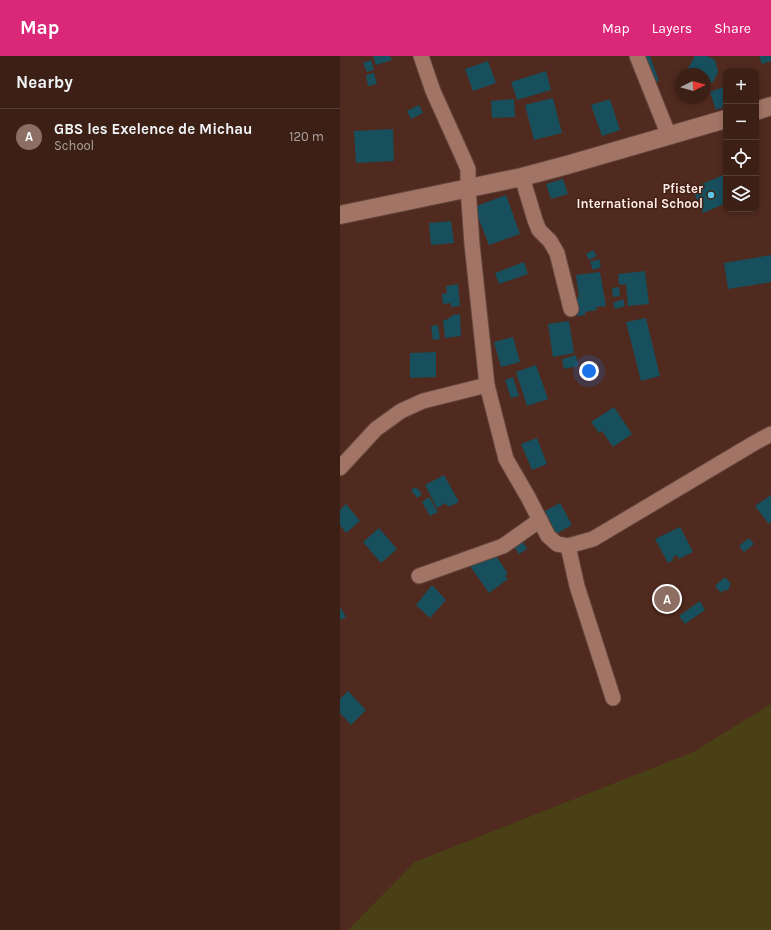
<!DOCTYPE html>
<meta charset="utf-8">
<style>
body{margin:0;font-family:Karla,sans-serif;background:#43281f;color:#f1f3f6}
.controls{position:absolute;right:12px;top:12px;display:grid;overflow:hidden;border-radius:8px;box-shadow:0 2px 6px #0003}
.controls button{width:36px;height:36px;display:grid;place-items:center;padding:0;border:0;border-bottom:1px solid #553e35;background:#3c2016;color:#f1f3f6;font:20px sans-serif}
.compass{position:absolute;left:335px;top:12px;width:36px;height:36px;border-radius:50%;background:#3c2016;box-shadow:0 2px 6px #0003;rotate:85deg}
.you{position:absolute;left:249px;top:315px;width:14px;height:14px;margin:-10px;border:3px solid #fff;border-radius:50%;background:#1a73e8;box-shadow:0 0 0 6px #1a73e833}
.badge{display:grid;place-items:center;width:26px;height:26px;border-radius:50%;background:#db2777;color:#fff;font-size:13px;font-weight:700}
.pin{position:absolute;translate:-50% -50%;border:2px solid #fff;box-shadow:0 1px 4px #0006}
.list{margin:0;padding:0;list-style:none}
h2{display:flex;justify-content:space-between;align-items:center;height:52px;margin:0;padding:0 16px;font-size:17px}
h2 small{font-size:13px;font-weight:400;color:#aca3a1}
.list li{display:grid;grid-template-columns:26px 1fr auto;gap:12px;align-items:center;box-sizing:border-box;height:56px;padding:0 16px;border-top:1px solid #553e35}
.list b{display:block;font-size:15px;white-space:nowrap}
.list p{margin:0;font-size:13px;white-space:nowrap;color:#aca3a1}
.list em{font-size:13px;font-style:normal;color:#aca3a1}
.icon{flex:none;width:22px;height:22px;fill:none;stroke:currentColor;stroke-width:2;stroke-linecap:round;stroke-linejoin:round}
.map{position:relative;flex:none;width:431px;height:874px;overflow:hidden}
header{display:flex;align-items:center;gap:24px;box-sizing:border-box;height:56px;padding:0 20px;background:#db2777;color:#fff}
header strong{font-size:19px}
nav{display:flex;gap:22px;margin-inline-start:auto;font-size:14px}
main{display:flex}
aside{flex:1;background:#3c2016}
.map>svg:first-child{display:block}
</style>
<header>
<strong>Map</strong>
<nav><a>Map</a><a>Layers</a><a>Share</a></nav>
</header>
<main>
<aside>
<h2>Nearby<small></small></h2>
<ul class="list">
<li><span class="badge" style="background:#8d6e63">A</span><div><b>GBS les Exelence de Michau</b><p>School</p></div><em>120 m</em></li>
</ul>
</aside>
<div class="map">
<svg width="431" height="874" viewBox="0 0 431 874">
<rect width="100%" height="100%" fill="#502a1e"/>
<!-- green -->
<path fill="#494016" d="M431 648V874H8L75 806 353 696Z"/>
<!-- building -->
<g fill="#184f5d">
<path d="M33 0H50L52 4 36 9Z"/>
<path d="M296 0H310L319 25 306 29Z"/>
<path d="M354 0H367L375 4 378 16 373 26 367 28 366 35H365V18H349L348 12 354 2Z"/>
<path d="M419 0H431V5L422 8Z"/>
<path d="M31 4 34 14 27 16 23 7Z"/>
<path d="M148 5 156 27 133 35 125 13Z"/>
<path d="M206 15 211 34 177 44 171 26Z"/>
<path d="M34 17 37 28 28 30 26 19Z"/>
<path d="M386 30V50L376 54 370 36Z"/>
<path d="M213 42 222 77 194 84 185 49Z"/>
<path d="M174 43 175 61 152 62 151 45Z"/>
<path d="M270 43 280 74 262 80 251 49Z"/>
<path d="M79 49 83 57 71 63 67 55Z"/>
<path d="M53 73 54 105 16 107 14 75Z"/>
<path d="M386 118V147L363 157 352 132Z"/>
<path d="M223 123 228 138 211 143 206 128Z"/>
<path d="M166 139 180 178 149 189 134 151Z"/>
<path d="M111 165 114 187 91 189 89 167Z"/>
<path d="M253 194 257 200 249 204 246 198Z"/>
<path d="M431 199V226L388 233 384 207Z"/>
<path d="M259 203 261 211 253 214 250 206Z"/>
<path d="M184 206 188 218 159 228 155 217Z"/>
<path d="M305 215 309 248 288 250 286 228 279 229 278 218Z"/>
<path d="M260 216 266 250 256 251 257 254 245 256V259L237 260 234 242 239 241 236 219Z"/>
<path d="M118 228 120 250 111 251V247L103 248 102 238 107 237 106 230Z"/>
<path d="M279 231 280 240 273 241 272 232Z"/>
<path d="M283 243 285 250 275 253 273 247Z"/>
<path d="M120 258 121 280 105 282 103 264 109 263V261H112V259Z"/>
<path d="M306 262 320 320 301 325 286 266Z"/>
<path d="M229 265 234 297 213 301 208 268Z"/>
<path d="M98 269 100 283 93 284 91 270Z"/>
<path d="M173 281 180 306 161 311 154 286Z"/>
<path d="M96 296V321L70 322V297Z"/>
<path d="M236 299 238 310 224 313 222 303Z"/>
<path d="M196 309 208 343 187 350 176 316Z"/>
<path d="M173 321 179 340 171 342 165 324Z"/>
<path d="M274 351 292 378 273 391 262 375 259 377 251 366Z"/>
<path d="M197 382 207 408 192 414 181 388Z"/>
<path d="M104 419 119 446 108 451 106 447 97 452 85 429Z"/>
<path d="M76 431 82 438 77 442 71 434Z"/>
<path d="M431 439V466L429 468 415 450Z"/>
<path d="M89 441 98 456 90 460 82 446Z"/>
<path d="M220 447 232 469 216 478 205 455Z"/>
<path d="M6 448 20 465 6 477 0 469V454Z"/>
<path d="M340 471 353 496 339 503 337 499 332 502 334 504 328 507 315 483Z"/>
<path d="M39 472 57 493 41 507 23 486Z"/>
<path d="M179 479 187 493 179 498 170 484Z"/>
<path d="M409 482 414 488 404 496 399 490Z"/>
<path d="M150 496 155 498 168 518 165 520 168 523 149 537 130 510Z"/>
<path d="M385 521 391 528 389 530 390 532 386 535 384 534 381 537 375 530Z"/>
<path d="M92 529 106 544 90 562 76 549Z"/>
<path d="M326 531 338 547 329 554 316 538Z"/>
<path d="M360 545 365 554 345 568 339 560Z"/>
<path d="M0 551 6 561 0 564Z"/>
<path d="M8 635 26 654 11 669 0 657V643Z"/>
</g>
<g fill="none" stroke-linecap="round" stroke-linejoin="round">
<!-- minor casing -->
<g stroke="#64463c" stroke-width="17">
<g id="minor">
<path d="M81 0 93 35 125 106 128 113V132L132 188 147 329 166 403 188 441 208 480 217 488 228 490 253 483 416 386 431 378"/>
<path d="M297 0 329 80"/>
<path d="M182 121 195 164 199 174 210 185 217 197 231 253"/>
<path d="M0 412 36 373 61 355 83 345 147 329"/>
<path d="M228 490 237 530 273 642"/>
<path d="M79 520 163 490 200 464"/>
</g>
</g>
<!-- tertiary casing -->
<g stroke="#64463c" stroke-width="20">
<g id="tertiary">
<path d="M416 55 431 50"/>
<path d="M0 159 182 121 227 109 386 63"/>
</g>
</g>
<!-- minor -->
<use href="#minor" stroke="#a17466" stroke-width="15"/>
<!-- tertiary -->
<use href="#tertiary" stroke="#a17466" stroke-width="18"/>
</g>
<!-- markers -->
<circle fill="#5ac8e5" stroke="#452014" stroke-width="1.5" cx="371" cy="139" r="4"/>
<g text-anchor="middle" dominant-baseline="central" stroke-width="3" stroke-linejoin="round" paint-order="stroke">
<!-- poi labels -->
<g font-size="13" font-weight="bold" fill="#fcede8" stroke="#452014" text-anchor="end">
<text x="363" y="132">Pfister<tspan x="363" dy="15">International School</tspan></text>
</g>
</g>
</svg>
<div class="controls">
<button>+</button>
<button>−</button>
<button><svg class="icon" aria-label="locate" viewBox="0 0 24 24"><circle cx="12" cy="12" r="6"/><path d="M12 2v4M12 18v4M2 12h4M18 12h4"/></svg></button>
<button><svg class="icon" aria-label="layers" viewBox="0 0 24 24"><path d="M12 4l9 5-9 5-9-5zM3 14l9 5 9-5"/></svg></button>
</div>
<svg class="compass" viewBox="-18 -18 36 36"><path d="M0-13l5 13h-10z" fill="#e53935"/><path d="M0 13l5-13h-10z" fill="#aca3a1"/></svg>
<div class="you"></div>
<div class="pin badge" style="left:327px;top:543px;background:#8d6e63">A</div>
</div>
</main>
